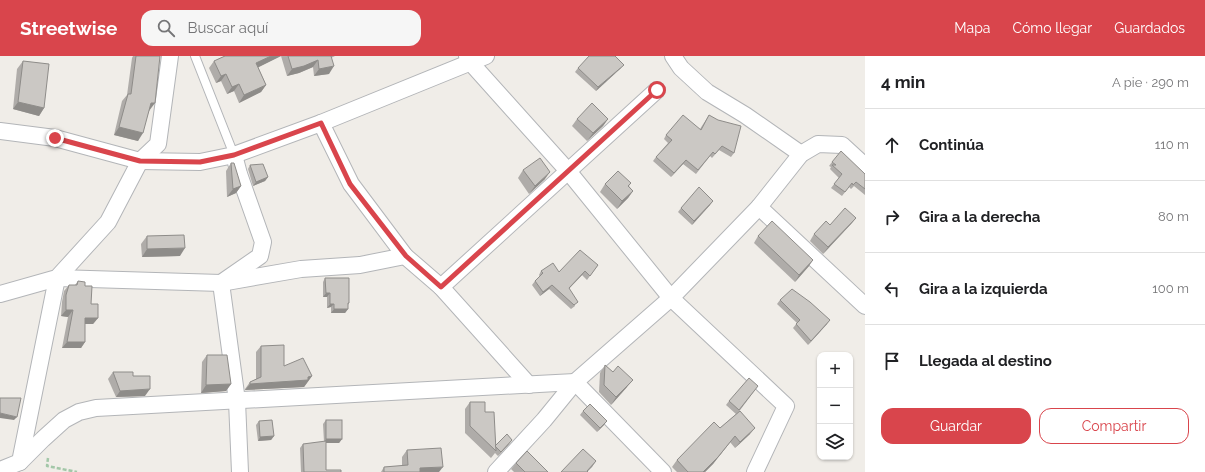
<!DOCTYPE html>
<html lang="es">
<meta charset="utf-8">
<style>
body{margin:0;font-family:Raleway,sans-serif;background:#f6f6f6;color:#202124}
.controls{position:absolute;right:12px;bottom:12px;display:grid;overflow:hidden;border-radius:8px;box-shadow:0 1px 3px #0004}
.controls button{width:36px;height:36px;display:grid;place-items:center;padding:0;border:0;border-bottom:1px solid #e0e0e0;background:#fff;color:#202124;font:20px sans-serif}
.stop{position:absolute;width:12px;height:12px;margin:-9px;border:3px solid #d9454c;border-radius:50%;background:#fff}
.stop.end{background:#d9454c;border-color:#fff;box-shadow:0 1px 4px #0008}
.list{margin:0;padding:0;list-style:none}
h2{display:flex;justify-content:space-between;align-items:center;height:52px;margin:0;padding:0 16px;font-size:17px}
h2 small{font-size:13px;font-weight:400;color:#757577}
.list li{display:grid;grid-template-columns:26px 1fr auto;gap:12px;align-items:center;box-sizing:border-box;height:72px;padding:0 16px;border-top:1px solid #e0e0e0}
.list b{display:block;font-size:15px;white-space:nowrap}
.list em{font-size:13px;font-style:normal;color:#757577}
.actions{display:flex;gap:8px;padding:12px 16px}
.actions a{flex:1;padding:9px 0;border:1px solid #d9454c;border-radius:12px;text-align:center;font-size:14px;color:#d9454c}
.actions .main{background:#d9454c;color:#fff}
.icon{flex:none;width:22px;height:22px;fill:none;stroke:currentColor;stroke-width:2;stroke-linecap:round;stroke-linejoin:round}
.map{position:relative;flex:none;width:865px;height:416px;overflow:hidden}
header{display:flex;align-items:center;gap:24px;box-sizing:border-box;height:56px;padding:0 20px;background:#d9454c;color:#fff}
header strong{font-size:19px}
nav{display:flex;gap:22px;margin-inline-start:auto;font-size:14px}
.search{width:280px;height:36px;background:#f6f6f6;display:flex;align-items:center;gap:10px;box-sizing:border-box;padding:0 14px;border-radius:12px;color:#757577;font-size:15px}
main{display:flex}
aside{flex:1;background:#fff}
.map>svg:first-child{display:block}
</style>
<header>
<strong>Streetwise</strong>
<div class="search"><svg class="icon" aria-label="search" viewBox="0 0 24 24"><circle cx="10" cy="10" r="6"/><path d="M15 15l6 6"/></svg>Buscar aquí</div>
<nav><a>Mapa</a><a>Cómo llegar</a><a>Guardados</a></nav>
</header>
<main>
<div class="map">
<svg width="865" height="416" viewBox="0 0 865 416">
<rect width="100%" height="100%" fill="#f0ede8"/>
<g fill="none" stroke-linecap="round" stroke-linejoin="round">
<!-- service casing -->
<g stroke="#b3b5b8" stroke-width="10">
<path id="service" d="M195 0 234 99"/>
</g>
<!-- minor casing -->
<g stroke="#b3b5b8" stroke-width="18">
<g id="minor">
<path d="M467 0 471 7 568 115 671 242 786 350 755 416"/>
<path d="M673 0 681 12 707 36 745 59 801 98"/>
<path d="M321 67 351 128 405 200 441 231 529 329"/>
<path d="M0 75 55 82 140 105 200 106 234 99 321 67 486 0"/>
<path d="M234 99 239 118 263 186 260 200 221 227 237 345 240 416"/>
<path d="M759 151 865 250"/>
<path d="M441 231 657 34"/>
<path d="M0 238 57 222 108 166 140 105 158 88 170 0"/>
<path d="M20 406 57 222 221 227 301 213 360 209 405 200"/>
<path d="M0 414 20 406 43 383 64 364 79 356 96 352 575 326 663 416"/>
<path d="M496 416 544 364 575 326 671 242 759 151 801 98 818 88 842 89 865 110"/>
</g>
</g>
<!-- path -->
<path stroke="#a3c7a8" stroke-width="2.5" stroke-dasharray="4 2" stroke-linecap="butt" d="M48 402 47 410 77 416"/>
<!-- service -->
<use href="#service" stroke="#fff" stroke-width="8"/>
<!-- minor -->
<use href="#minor" stroke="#fff" stroke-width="16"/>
</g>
<!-- wall -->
<g fill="#afaca9">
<path d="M133 0H160L149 55 138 85 114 79 122 45 127 39 132 2Z"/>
<path d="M225 0H335L331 2 329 18 314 20 313 11 299 17 287 20 281 0 258 11 266 29 261 36 239 47 234 35 227 38 221 25 216 27 209 12 214 5Z"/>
<path d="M23 5 44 52 39 60 13 53 17 13Z"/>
<path d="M578 12H621L596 35 575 16Z"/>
<path d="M709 59 734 97 731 101 719 94 712 102 710 100 696 118 683 108 671 121 653 105 656 101 668 87 664 83 666 79 700 73Z"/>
<path d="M577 63H608L603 70 587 85 572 70Z"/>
<path d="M832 106 865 118V139L854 130 851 133 849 131 842 140 831 132 839 122 830 113 831 111 829 110Z"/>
<path d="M231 107 241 130 236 137 227 141 226 115Z"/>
<path d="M250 109 268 121 265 125 253 130 248 113Z"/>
<path d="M523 114 545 123 529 138 518 122Z"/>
<path d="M631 127 629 130 633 135 628 142 617 153 600 136 605 128Z"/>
<path d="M710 149 692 169 678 156 681 152Z"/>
<path d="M856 162 851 168 823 198 810 185 814 178Z"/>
<path d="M147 180 180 200 142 201 141 188Z"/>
<path d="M758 180 809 210 795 226 754 187Z"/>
<path d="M598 209 587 224 582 219 569 232 575 250 571 253 549 233 540 240 532 229 535 225 540 221 539 219 541 215 559 216Z"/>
<path d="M325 222 349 247 348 249V253L345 257H331V251L327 252V241H323V226Z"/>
<path d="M78 225 85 230 91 248 98 262 93 268H85V286L81 292H62L68 261 61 260 62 246 64 235 69 229H75Z"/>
<path d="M780 244 827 268 808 289 793 272 797 267 777 248Z"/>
<path d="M261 290 284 310 312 320 304 331 245 334V333L250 326 256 323V296Z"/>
<path d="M207 299 231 328 226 335 201 337 202 306Z"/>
<path d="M605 309 627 331 611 349 599 336 600 317Z"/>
<path d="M113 316 133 320 145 340 116 341 108 323Z"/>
<path d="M758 330 738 357 750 378 735 392 730 386 713 408 705 416H677L672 411 677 404 720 372 736 358 726 349 729 345Z"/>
<path d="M470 346 485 356 495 390 509 388 498 400 495 397 491 402 465 377V353Z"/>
<path d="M583 355 604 369 597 376 580 359Z"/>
<path d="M326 364 342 383 339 387H326V414L341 416H301L300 392 303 388 324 386 323 368Z"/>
<path d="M259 365 274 380 271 384 258 385 256 369Z"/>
<path d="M407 394 439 416H381L384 411 402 410V401Z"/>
<path d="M516 407 548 416H514L511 413Z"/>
</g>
<!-- shaded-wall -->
<g fill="#8e8c89">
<path d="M271 0H281L251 15 256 7Z"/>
<path d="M318 4 313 11 299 17 287 20 292 13Z"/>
<path d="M624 9 621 12 596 35 598 31Z"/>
<path d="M334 10 329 18 314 20 319 13Z"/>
<path d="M226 18 221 25 216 27 221 20Z"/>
<path d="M239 28 234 35 227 38 232 31Z"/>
<path d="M266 29 261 36 239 47 244 39Z"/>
<path d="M18 46 44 52 39 60 13 53Z"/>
<path d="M151 47H155L149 55 146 54Z"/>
<path d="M608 63 603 70 587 85 593 77Z"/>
<path d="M119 71 143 77 138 85 114 79Z"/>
<path d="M686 104 683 108 671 121 674 117Z"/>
<path d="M550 116 545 123 529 138 535 130Z"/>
<path d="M268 121 265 125 253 130 256 126Z"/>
<path d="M241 130 236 137 227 141 233 133Z"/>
<path d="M633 135 628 142 617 153 622 145Z"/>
<path d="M713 145 710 149 692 169 694 165Z"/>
<path d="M856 162 851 168 823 198 828 191Z"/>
<path d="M185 192 180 200 142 201 147 193Z"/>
<path d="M813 204 809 210 795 226 799 219Z"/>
<path d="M585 215 582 219 566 236 569 232Z"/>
<path d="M552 229 549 233 540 240 543 236Z"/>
<path d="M326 237H330L327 241H323Z"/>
<path d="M330 248H334L331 251 327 252Z"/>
<path d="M334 253H348L345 257H331Z"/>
<path d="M66 254H73L68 261 61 260Z"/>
<path d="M85 262H98L93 268H81Z"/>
<path d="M830 264 827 268 808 289 811 285Z"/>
<path d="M67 286H85L81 292H62Z"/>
<path d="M312 320 304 331 245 334 250 328Z"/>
<path d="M633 324 627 331 611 349 616 341Z"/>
<path d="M231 328 226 335 201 337 206 329Z"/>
<path d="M150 333 145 340 116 341 120 335Z"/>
<path d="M0 357 17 361 14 364 0 362Z"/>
<path d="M607 365 604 369 597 376 600 372Z"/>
<path d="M755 372 750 378 735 392 740 386Z"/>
<path d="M274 380 271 384 258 385 260 381Z"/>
<path d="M735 380 713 408 705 416H703Z"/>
<path d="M326 383H342L339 387H324Z"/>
<path d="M512 384 509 388 498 400 501 396Z"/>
<path d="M596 405 592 411 587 416H586Z"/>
<path d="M443 411 439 416H417L420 412Z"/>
</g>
<!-- building -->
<g fill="#cbc8c4" stroke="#8e8c89">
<path d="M136 0H160L155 47H151L143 77 119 71 128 38H131Z"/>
<path d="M225 0H271L256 7 266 29 244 39 239 28 232 31 226 18 221 20 214 5Z"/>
<path d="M288 0H331L334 10 319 13 318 4 304 10 292 13Z"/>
<path d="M589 0H615L624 9 598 31 578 12Z"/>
<path d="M23 5 49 8 44 52 18 46Z"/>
<path d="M592 47 608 63 593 77 577 63Z"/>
<path d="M683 59 701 74 709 59 718 64 741 70 734 97 722 90 715 98 713 96 698 114 686 104 674 117 656 101 672 84 666 79Z"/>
<path d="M841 95 865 118V133L856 126 853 129 852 127 845 136 834 128 842 118 832 109H836L832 106Z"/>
<path d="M540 102 550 116 535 130 523 114Z"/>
<path d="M231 107H234L241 130 233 133Z"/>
<path d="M263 108 268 121 256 126 250 109Z"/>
<path d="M618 115 631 127 628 130 633 135 622 145 605 128Z"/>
<path d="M699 131 713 145 694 165 681 152Z"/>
<path d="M845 152 856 162 828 191 814 178 826 165 830 169Z"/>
<path d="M772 165 813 204 799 219 758 180Z"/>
<path d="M184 179 185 192 147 193V180Z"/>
<path d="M580 194 598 209 590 220 585 215 569 232 578 246 574 249 552 229 543 236 535 225 543 217 541 215 553 207 559 216Z"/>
<path d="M325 222H349V247H348V253H334V248H330V237H326Z"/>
<path d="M78 225 85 226V230H92L91 248H98V262H85V286H67L73 254H66V239L69 229H77Z"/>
<path d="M792 233 810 246 830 264 811 285 796 268 800 264 780 244Z"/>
<path d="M284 289V310L303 302 312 320 308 321V324L250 328V326L261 321V290Z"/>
<path d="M207 299H227L231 328 206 329Z"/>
<path d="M605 309 613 316 618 310 633 324 616 341 604 329Z"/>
<path d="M113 316H133V320H150V333L120 335Z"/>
<path d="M749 322 758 330 739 354 729 345Z"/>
<path d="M0 342H21L17 361 0 357Z"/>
<path d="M470 346H485V356H494L496 395 470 370Z"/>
<path d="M590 348 607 365 600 372 583 355Z"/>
<path d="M740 355 755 372 740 386 735 380 718 401 703 416H688L677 404 714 366 720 372Z"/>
<path d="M272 364 274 380 260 381 259 365Z"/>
<rect x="326" y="364" width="16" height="19"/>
<path d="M507 378 512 384 501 396 495 390Z"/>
<path d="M326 385V414H341V416H304L303 388Z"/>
<path d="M441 392 443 411 420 412V416H384V411L408 409 407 394Z"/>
<path d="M583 393 596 405 587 415 588 416H561Z"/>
<path d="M527 395 548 416H525L516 407Z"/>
</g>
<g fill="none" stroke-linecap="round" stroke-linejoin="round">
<!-- route -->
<path stroke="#d9454c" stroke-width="5" d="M55 82 140 105 200 106 234 99 321 67 350 128 406 200 441 231 657 34"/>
</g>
</svg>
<div class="controls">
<button>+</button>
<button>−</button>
<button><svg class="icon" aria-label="layers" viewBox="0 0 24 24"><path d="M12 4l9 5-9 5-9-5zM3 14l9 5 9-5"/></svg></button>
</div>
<div class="stop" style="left:657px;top:34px"></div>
<div class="stop end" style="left:55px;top:82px"></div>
</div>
<aside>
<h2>4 min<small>A pie · 290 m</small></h2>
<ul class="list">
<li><svg class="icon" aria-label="ahead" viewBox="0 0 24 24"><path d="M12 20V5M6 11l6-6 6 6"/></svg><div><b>Continúa</b></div><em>110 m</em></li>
<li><svg class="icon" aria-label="right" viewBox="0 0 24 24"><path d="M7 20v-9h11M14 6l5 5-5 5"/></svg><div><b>Gira a la derecha</b></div><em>80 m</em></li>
<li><svg class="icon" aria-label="left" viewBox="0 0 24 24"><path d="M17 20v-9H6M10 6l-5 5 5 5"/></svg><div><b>Gira a la izquierda</b></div><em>100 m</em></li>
<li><svg class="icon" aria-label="arrive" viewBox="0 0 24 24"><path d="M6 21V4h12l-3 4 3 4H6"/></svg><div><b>Llegada al destino</b></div></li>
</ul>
<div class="actions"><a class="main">Guardar</a><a>Compartir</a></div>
</aside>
</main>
